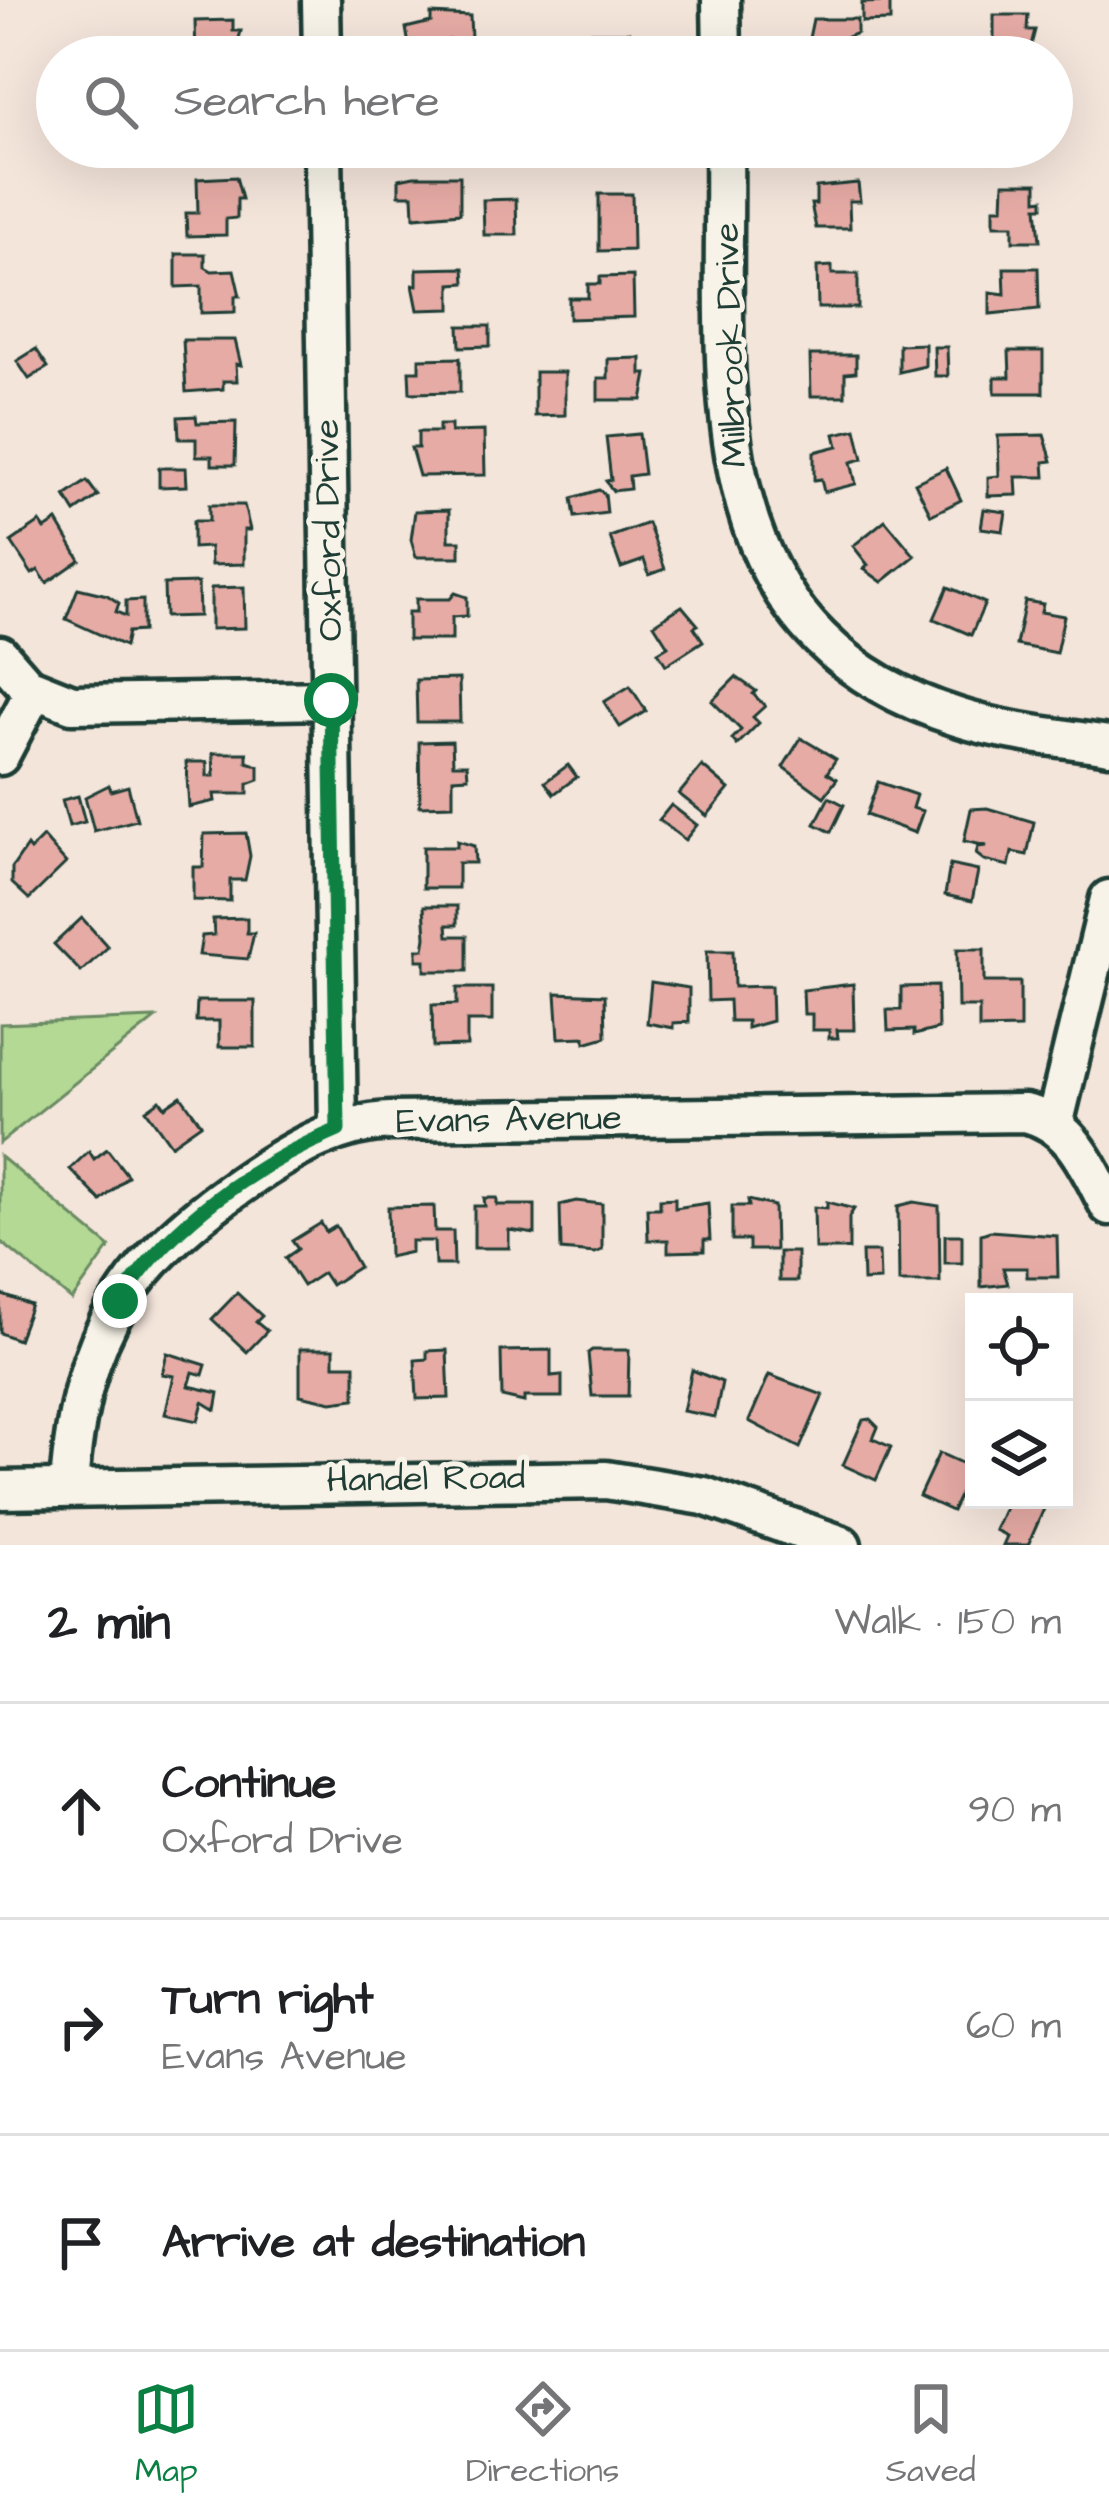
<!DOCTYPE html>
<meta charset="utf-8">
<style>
body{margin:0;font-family:"Architects Daughter",sans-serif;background:#f2f2f2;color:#202124}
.controls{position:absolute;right:36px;bottom:36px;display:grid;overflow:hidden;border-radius:0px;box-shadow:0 12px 48px #0002}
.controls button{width:108px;height:108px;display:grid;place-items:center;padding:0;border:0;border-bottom:3px solid #e0e0e0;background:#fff;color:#202124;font:60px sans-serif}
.stop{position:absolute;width:36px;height:36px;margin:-27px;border:9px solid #0b8043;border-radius:50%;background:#fff}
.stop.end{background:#0b8043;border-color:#fff;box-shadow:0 3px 12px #0008}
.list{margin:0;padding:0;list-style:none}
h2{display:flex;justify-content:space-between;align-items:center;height:156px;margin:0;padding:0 48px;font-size:51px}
h2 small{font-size:39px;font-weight:400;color:#757577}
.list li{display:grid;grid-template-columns:78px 1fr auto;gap:36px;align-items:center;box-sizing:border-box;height:216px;padding:0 48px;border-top:3px solid #e0e0e0}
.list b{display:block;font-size:45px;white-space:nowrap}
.list p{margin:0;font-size:39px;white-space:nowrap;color:#757577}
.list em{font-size:39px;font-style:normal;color:#757577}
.icon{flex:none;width:66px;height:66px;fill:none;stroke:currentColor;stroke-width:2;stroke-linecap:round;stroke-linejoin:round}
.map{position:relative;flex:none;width:1109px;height:1545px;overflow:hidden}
.search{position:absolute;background:#fff;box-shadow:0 12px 48px #0002;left:36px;right:36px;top:36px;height:132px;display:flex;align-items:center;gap:30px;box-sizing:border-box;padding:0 42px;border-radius:66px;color:#757577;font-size:45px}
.sheet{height:804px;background:#fff}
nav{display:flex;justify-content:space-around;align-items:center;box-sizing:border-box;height:168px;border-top:3px solid #e0e0e0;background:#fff;font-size:33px;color:#757577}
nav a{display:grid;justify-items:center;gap:6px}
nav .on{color:#0b8043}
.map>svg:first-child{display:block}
</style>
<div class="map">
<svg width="1109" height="1545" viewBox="0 0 1109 1545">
<rect width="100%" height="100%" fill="#f4e5db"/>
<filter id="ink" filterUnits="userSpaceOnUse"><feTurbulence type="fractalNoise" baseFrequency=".00833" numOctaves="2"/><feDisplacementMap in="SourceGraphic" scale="24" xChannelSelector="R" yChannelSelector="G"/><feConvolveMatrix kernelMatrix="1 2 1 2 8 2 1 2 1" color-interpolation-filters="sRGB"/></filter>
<g filter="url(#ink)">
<!-- green -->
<g fill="#b4d994" stroke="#6a8b64" stroke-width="3">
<path d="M156 1018 0 1143V1024Z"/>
<path d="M0 1156 110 1247 72 1300 0 1241Z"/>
</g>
<!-- building -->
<g fill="#e6aba5" stroke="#1f3d34" stroke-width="3">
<path d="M890 2V21L862 22V3Z"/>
<path d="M431 14 470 16 471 39 449 40 450 57H411L406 28 431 22Z"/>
<path d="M994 15H1028L1027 30H1035L1028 57H983L984 45 994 46Z"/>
<path d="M813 19H857V33L847 37V57H813V43H808Z"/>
<path d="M233 20V31H241L234 57 196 56 195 21Z"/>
<rect x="588" y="32" width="41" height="25"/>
<rect x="925" y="147" width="28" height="14"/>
<path d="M414 176H460V213L414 217 413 195H399V179Z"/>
<path d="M236 177 242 199H237V218L226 219V235L187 236 186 213H198L197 179Z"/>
<path d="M858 183 860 201H849L850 228H816L811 204H816V187Z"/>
<path d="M1004 183H1037V200L1043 199V207H1037L1040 241H1013V225H994V208H1003Z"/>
<path d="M599 194H632L633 250 599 251Z"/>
<path d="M516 199 517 235H484L483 200Z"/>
<path d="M176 254H205V267L212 271 234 270 240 296H235V312L201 313V286L176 287Z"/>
<path d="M832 266V274H858V308H818L817 267Z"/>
<path d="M464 268 465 283 451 284V309L418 310 413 285H417V269Z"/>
<path d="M1004 268H1038L1039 309 990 314V292L1005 294Z"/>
<path d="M633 276 634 317 569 319V298H588V284H600V277Z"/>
<path d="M459 326H490V346L460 347Z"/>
<path d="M183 340H235L241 365 236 364 237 381H223V389L186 392Z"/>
<path d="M925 344V366L899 372V345Z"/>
<path d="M934 347H947L948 376H935Z"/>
<path d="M36 349 48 367 29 379 17 361Z"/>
<path d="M1009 351H1043V393H995V377H1010Z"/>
<path d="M810 355H856V372L845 373V396H811Z"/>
<path d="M460 358V392L410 393 409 371H419V359Z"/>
<path d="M641 358V374H647L642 400H598V378H608V359Z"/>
<path d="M535 372H565V415L535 416Z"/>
<path d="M196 416 197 423 236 422 235 465H212V456H196V439H179L178 417Z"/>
<path d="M439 425H451V432L484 431 485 475 419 476 411 448H418V432H439Z"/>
<path d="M856 429 863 459 851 462 856 484 824 492 821 479 814 480V452L838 446 835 434Z"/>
<path d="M639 434 644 474 629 476 630 489 613 491 606 481 611 480 606 437Z"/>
<path d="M1044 435 1052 461 1044 462 1045 477H1016L1017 495 988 496V477L999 476 998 436Z"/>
<path d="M159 468H186L187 486 159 487Z"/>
<path d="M946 468 961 500 931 515 915 483Z"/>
<path d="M87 481 98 496 75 512 65 496Z"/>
<path d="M599 490 605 494 607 513 575 517 572 498Z"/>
<path d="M209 505H244L250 530H244V564L211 565 210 547 193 548V521H209Z"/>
<path d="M984 509 1006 512 1003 531 981 528Z"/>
<path d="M449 510V541H460V557H416L411 540 415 511Z"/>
<path d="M885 520 915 556 882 582 864 569 868 565 853 546Z"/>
<path d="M57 521 80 560 47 583 38 570 32 574 11 542 40 522 45 529Z"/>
<path d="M648 523 665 569 649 575 644 560 621 568 610 537Z"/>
<path d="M198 583 199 616 165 617 164 584Z"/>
<path d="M244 587 245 628 211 629V588Z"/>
<path d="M948 587 985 603 971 635 934 619Z"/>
<path d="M78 588 107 595 119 603 116 612 126 616V601L143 600V631L128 632 125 646 66 619Z"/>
<path d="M455 593 467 597V616L452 617V640H408V612H416V599H450Z"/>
<path d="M1025 601 1043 604 1041 612 1064 616 1056 653 1016 645Z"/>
<path d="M682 606 698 625 694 627 703 641 666 665 658 652 668 646 654 624Z"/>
<path d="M736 677 756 691 753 694 765 706 753 717 759 723 737 745 732 739 741 730 712 701Z"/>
<path d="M459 679 460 722H417L416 680Z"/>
<path d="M630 686 646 711 620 727 604 702Z"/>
<path d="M801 738 836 759 827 773 837 779 824 797 783 767Z"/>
<path d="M452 741 453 764H467L468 777 453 778V805L420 806 419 742Z"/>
<path d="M213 753H247V762L259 766V780L248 784V794H214L215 801 189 807 186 762H207V776H214Z"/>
<path d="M568 765 577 777 554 794 545 782Z"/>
<path d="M702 766 729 789 707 816 679 794Z"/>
<path d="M878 782 916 795 912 808 923 811 915 833 866 815Z"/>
<path d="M109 785 111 791 128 786 137 820 94 831 85 797Z"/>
<path d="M78 796 85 822 69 826 62 800Z"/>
<path d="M829 797 844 805 831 832 815 824Z"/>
<path d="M671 805 697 825 685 840 659 820Z"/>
<path d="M987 808 1034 822 1027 855 1012 852 1009 866 984 860 976 854 978 847 987 846 964 841 971 809Z"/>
<path d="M246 833 250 856 245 880H230V901L193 900V867H203L204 834Z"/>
<path d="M43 837 66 863 29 899 12 883V868L27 846 30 850Z"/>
<path d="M457 841 474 846 475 863H458V888H423V847H457Z"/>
<path d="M950 865 978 871 972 901 945 895Z"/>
<path d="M424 906H457V925H447L448 936H467V971H425V960H417V949H424L426 937Z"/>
<path d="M82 918 108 947 81 972 54 944Z"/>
<path d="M247 918V933H254L248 959 199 955 202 936 214 935 213 919Z"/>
<path d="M957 949H984V982H1020V1028L979 1029V1007H958Z"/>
<path d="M707 951H733L734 987 771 986 772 1021 747 1028V1021H730L729 1000 708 1001Z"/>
<path d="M651 982 689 988V1022L673 1023V1028L647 1023Z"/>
<path d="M853 984 854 1030H837L838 1038H829V1030H812V1014H804L803 990Z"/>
<path d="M937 986 938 1029 914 1035V1030L888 1031 887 1010H901V987Z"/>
<path d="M457 988H492V1021H467V1046L433 1047 432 1005 457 1004Z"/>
<path d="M556 993 605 995 606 1037 585 1043V1037L559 1038Z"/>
<path d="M197 1001H255V1047H219V1021H196Z"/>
<path d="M181 1096 201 1124 171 1145 146 1110 160 1100 165 1107Z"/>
<path d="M107 1149 128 1176 101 1201 70 1169 89 1151 94 1159Z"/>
<path d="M484 1198H497V1205H535V1234L509 1230V1248H474V1206H485Z"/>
<path d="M675 1198V1208L708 1203 710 1240H704V1251L668 1252V1240H648L647 1208H660V1199Z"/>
<path d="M748 1200 774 1206 775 1250H749V1240H732V1206H749Z"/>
<path d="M576 1201 602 1204V1250L595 1253 561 1250 560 1205Z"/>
<path d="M827 1202 854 1209 849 1217V1249H815L814 1207 827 1208Z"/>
<path d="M914 1202 939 1206 940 1282H899L898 1206Z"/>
<path d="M434 1206 435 1231H453L454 1265H435L434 1241H411V1252L389 1257 388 1207Z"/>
<path d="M321 1223 326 1232 336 1226 359 1267 331 1285 323 1273 303 1286 285 1258 298 1249 292 1241Z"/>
<path d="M990 1231 1057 1236 1058 1277H1027V1268H1003L1008 1284 981 1287V1234Z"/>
<rect x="945" y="1235" width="17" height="28"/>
<rect x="779" y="1252" width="18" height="29"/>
<path d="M862 1252H879L880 1280 863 1281Z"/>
<path d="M237 1293 262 1316 256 1322 267 1331 247 1352 212 1319Z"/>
<path d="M0 1294 31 1305 18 1340 0 1333Z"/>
<path d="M300 1349H334V1365H355V1399L332 1402 300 1395Z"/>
<path d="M447 1350 449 1398 417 1399 415 1360 427 1359V1351Z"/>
<path d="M551 1350V1376L562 1375V1397H524V1402L502 1397 501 1351Z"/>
<path d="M592 1350H629L628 1396H592L588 1353Z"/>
<path d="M167 1353 206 1365 203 1375 193 1372 189 1386 219 1393 216 1410 203 1402 198 1421 165 1414 174 1376 162 1374Z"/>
<path d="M692 1370 722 1382 715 1417 683 1411Z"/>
<path d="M769 1375 823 1395 800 1448 749 1421Z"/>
<path d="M870 1419 878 1427 873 1439 891 1447 876 1480 843 1465 863 1420Z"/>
<path d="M974 1452V1485L966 1481 952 1511 919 1496 939 1453 968 1466Z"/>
<path d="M1002 1500 1047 1502 1028 1545H1003L1007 1536 995 1530 1006 1505Z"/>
</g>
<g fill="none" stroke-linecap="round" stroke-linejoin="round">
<!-- street casing -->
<g stroke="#1f3d34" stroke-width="45">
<g id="street">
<path d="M321 0 322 57"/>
<path d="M721 0 722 57"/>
<path d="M323 147 338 1130"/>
<path d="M724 147C728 373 685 631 957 717 1006 733 1058 737 1109 745"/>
<path d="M0 655 27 686 72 704 331 700"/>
<path d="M0 756 34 691"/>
<path d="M1054 1125 1109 899"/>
<path d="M69 1485C81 1330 128 1260 255 1175 297 1147 339 1123 391 1121L1025 1113C1073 1124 1088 1168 1109 1206"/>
<path d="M0 1490 606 1480 704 1496 842 1545"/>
</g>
</g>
<!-- street -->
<use href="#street" stroke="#f7f3e8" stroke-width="36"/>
</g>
</g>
<g fill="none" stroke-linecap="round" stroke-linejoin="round" filter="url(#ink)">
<!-- route -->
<path stroke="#0b8043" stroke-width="15" d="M120 1301C170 1223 253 1165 338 1130L331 700"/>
</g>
<g text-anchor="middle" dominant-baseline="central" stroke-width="10" stroke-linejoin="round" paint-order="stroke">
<!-- street labels -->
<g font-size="36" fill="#1f3d34" stroke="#f7f3e8">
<text transform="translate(731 345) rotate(-92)">Milbrook Drive</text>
<text transform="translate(329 530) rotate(-91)">Oxford Drive</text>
<text transform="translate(509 1120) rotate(-1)">Evans Avenue</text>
<text transform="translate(426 1479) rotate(-1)">Handel Road</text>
</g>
</g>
</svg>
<div class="controls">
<button><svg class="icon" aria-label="locate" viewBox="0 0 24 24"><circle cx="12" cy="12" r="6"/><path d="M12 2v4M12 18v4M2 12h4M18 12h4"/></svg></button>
<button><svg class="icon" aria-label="layers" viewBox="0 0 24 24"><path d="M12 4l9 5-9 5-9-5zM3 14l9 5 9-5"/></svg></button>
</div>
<div class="stop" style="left:331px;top:700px"></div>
<div class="stop end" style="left:120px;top:1301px"></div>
<div class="search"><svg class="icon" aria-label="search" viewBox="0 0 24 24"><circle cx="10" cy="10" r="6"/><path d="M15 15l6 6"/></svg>Search here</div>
</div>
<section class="sheet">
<h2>2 min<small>Walk · 150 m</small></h2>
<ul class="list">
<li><svg class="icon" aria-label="ahead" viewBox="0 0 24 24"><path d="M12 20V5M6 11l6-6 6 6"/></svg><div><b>Continue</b><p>Oxford Drive</p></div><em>90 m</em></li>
<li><svg class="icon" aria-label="right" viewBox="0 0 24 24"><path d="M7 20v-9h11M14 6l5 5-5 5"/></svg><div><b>Turn right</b><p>Evans Avenue</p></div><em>60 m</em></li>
<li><svg class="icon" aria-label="arrive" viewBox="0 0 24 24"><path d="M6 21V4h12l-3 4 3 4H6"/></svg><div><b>Arrive at destination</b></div></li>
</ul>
</section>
<nav>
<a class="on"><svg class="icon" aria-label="map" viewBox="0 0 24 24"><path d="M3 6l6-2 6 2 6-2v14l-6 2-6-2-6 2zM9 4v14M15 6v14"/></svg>Map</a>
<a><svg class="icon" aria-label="directions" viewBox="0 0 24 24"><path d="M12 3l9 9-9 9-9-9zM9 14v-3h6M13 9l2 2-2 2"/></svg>Directions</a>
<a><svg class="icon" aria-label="saved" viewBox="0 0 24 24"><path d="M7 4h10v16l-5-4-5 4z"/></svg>Saved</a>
</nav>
